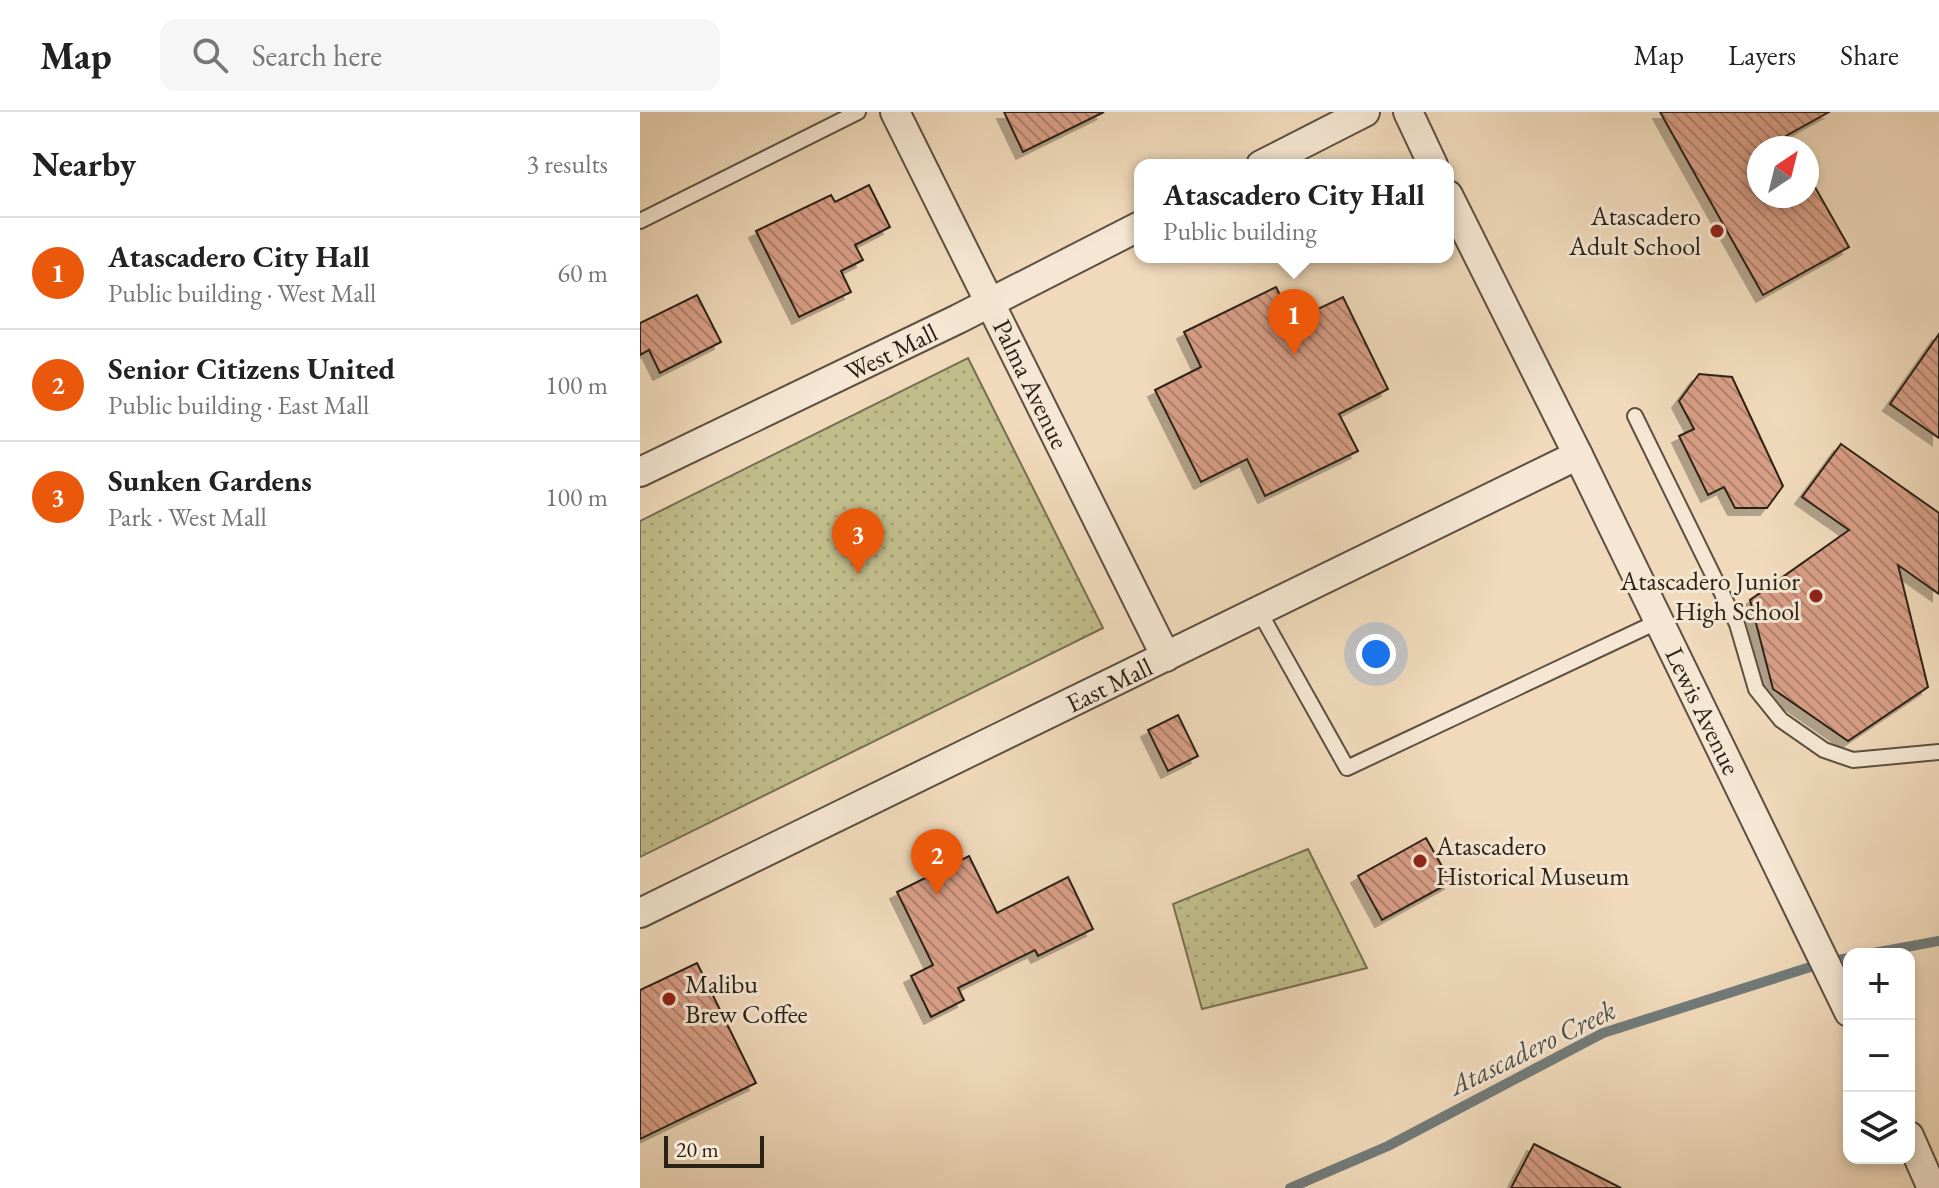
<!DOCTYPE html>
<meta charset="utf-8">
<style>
body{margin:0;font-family:"EB Garamond",serif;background:#f6f6f6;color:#222}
.controls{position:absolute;right:24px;bottom:24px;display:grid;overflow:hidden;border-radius:16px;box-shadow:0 4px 12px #0003}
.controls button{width:72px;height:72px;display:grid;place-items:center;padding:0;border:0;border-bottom:2px solid #e0e0e0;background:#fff;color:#222;font:40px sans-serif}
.compass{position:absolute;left:1107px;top:24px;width:72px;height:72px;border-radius:50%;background:#fff;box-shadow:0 4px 12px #0003;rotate:35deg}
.scale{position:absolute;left:24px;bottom:20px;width:100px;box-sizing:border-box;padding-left:8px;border:4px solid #2a2217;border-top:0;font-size:22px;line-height:28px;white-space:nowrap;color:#2a2217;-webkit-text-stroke:6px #f5e7d3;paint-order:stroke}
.you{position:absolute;left:736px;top:542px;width:28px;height:28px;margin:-20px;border:6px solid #fff;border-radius:50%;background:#1a73e8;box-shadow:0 0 0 12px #1a73e833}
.badge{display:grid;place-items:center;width:52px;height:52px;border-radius:50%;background:#ea580c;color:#fff;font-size:26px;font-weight:700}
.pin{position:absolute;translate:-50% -66px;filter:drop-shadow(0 2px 4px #0008)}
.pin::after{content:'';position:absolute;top:42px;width:28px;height:24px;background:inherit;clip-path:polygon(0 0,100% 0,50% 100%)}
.popup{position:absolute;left:494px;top:47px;width:320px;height:104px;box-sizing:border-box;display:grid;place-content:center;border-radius:16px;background:#fff;filter:drop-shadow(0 2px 6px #0005);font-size:26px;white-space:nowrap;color:#767676}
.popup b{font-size:30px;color:#222}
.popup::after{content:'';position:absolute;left:50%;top:100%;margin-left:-16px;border:16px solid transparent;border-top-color:#fff}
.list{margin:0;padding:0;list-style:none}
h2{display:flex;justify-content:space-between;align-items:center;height:104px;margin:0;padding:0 32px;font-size:34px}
h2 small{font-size:26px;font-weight:400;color:#767676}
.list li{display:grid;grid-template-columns:52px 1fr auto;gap:24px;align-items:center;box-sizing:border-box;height:112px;padding:0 32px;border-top:2px solid #e0e0e0}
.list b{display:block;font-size:30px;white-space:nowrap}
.list p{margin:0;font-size:26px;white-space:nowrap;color:#767676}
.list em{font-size:26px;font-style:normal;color:#767676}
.icon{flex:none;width:44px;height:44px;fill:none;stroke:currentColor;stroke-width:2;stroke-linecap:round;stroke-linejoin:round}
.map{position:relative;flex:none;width:1299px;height:1076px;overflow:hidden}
header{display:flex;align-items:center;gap:48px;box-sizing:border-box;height:112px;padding:0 40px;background:#fff;border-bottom:2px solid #e0e0e0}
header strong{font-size:38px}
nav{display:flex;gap:44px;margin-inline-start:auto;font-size:28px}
.search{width:560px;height:72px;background:#f6f6f6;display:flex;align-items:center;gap:20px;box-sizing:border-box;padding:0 28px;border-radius:16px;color:#767676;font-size:30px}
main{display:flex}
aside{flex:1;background:#fff}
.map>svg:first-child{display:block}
</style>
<header>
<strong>Map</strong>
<div class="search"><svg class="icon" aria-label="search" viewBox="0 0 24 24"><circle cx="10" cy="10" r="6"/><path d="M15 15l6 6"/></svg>Search here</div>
<nav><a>Map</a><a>Layers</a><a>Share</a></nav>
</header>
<main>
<aside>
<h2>Nearby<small>3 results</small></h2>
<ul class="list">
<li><span class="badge">1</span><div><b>Atascadero City Hall</b><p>Public building · West Mall</p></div><em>60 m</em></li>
<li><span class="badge">2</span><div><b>Senior Citizens United</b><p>Public building · East Mall</p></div><em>100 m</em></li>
<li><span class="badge">3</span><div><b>Sunken Gardens</b><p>Park · West Mall</p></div><em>100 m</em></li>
</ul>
</aside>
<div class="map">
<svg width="1299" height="1076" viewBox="0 0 1299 1076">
<defs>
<pattern id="grass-dots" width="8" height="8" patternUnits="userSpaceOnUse" patternTransform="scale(2)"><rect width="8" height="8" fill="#c1bd8b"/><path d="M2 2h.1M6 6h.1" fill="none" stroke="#a6a277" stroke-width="1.8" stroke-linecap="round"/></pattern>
<pattern id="building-back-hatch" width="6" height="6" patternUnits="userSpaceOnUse" patternTransform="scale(2)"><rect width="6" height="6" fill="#d89e86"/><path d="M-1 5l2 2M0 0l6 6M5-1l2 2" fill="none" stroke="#af806d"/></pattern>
<filter id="shadow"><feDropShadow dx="-7" dy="7" stdDeviation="0" flood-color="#0004"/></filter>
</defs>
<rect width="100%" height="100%" fill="#f0dabb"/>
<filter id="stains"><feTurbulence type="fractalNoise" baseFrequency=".0025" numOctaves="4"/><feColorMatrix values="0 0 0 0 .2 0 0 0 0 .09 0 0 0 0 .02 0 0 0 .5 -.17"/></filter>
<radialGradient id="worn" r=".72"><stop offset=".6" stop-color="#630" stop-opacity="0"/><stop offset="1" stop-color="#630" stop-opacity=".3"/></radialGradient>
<!-- grass -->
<g fill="url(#grass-dots)" stroke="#767051" stroke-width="2">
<path d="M328 246 463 516 0 745V409Z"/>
<path d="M668 737 727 856 562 897 533 792Z"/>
</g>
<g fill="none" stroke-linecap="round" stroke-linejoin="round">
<!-- stream -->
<g stroke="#717b7a" stroke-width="10">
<path d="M1228 842 1299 829"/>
<path d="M650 1076 748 1034 963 921 1186 850 1209 846"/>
</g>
</g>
<!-- building -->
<g fill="url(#building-back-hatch)" stroke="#2a2217" stroke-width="2" filter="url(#shadow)">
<path d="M364 0H464L383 40Z"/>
<path d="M1020 0H1189L1146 24 1153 36H1119V84H1167V61L1209 135 1123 183Z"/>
<path d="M229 73 250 115 215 133 223 148 201 159 211 180 159 205 116 119 191 83 195 90Z"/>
<path d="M636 175 653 209 703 185 748 277 699 302 718 339 625 384 607 347 561 370 515 278 561 255 544 220Z"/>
<path d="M57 183 81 230 20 261 9 238 0 243V211Z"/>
<path d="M1299 222V326L1250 292Z"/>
<path d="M1059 262 1092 265 1143 374 1127 396H1095L1084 375 1068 383 1039 324 1054 317 1039 289Z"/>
<path d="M1201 332 1299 401V482L1258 453 1288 575 1208 629 1133 577 1110 488 1209 418 1162 385Z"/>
<path d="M538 603 558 644 528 659 508 618Z"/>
<path d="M786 726 811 770 742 808 718 764Z"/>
<path d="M329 744 357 801 428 765 453 817 398 844 395 838 318 876 324 888 291 905 271 864 293 853 257 780Z"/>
<path d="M57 851 116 971 0 1027V878Z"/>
<path d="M894 1032 981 1076H871Z"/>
</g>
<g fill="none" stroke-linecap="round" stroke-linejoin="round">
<!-- lane casing -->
<g stroke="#5c5040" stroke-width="18">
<g id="lane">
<path d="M0 109 218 0"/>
<path d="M995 304 1097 512 1116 577 1141 608 1184 638 1213 648 1299 640"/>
<path d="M619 499 707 656 1019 509"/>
</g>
</g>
<!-- street casing -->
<g stroke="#5c5040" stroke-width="32">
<g id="street">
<path d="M255 0 526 545"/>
<path d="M768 0 793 53"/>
<path d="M621 53 725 0"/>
<path d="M808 83 938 343 1209 900"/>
<path d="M0 360 318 207 500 114"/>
<path d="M0 801 938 343"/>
<path d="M1269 1024 1292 1076"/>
</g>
</g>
<!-- lane -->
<use href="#lane" stroke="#f5e7d3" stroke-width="14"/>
<!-- street -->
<use href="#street" stroke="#f5e7d3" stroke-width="28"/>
</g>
<!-- markers -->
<g fill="#8f2418" stroke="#f5e7d3" stroke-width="3">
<circle cx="1077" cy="119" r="8"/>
<circle cx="1176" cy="484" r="8"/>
<circle cx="780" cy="749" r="8"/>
<circle cx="29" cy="887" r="8"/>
</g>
<g text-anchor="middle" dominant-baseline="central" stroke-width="6" stroke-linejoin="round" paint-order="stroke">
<!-- poi labels -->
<g font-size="26" fill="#2a2217" stroke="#f5e7d3" text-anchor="end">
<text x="1061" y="104">Atascadero<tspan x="1061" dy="30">Adult School</tspan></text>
<text x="1160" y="469">Atascadero Junior<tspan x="1160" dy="30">High School</tspan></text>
<text x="796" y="734" text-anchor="start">Atascadero<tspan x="796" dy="30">Historical Museum</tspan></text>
<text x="45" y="872" text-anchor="start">Malibu<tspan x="45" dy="30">Brew Coffee</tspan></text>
</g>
<!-- street labels -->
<g font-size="26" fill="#2a2217" stroke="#f5e7d3">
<text transform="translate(251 240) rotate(-26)">West Mall</text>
<text transform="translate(391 272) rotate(64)">Palma Avenue</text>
<text transform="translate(469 573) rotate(-26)">East Mall</text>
<text transform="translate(1063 599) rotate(64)">Lewis Avenue</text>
</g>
<!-- water labels -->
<g font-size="28" font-style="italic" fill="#4d4f49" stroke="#f5e7d3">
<text transform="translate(892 935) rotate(-26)">Atascadero Creek</text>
</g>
</g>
<rect width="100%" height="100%" filter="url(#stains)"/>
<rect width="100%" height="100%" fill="url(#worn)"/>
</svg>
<div class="controls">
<button>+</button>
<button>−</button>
<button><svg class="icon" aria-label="layers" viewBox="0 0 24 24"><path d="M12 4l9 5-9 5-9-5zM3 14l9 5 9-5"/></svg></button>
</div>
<svg class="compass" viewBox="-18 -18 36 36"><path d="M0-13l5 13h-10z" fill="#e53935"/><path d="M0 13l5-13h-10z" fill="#767676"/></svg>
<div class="scale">20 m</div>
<div class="you"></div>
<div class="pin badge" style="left:654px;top:243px">1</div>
<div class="popup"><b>Atascadero City Hall</b>Public building</div>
<div class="pin badge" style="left:297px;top:783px">2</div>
<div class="pin badge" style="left:218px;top:462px">3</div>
</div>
</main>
